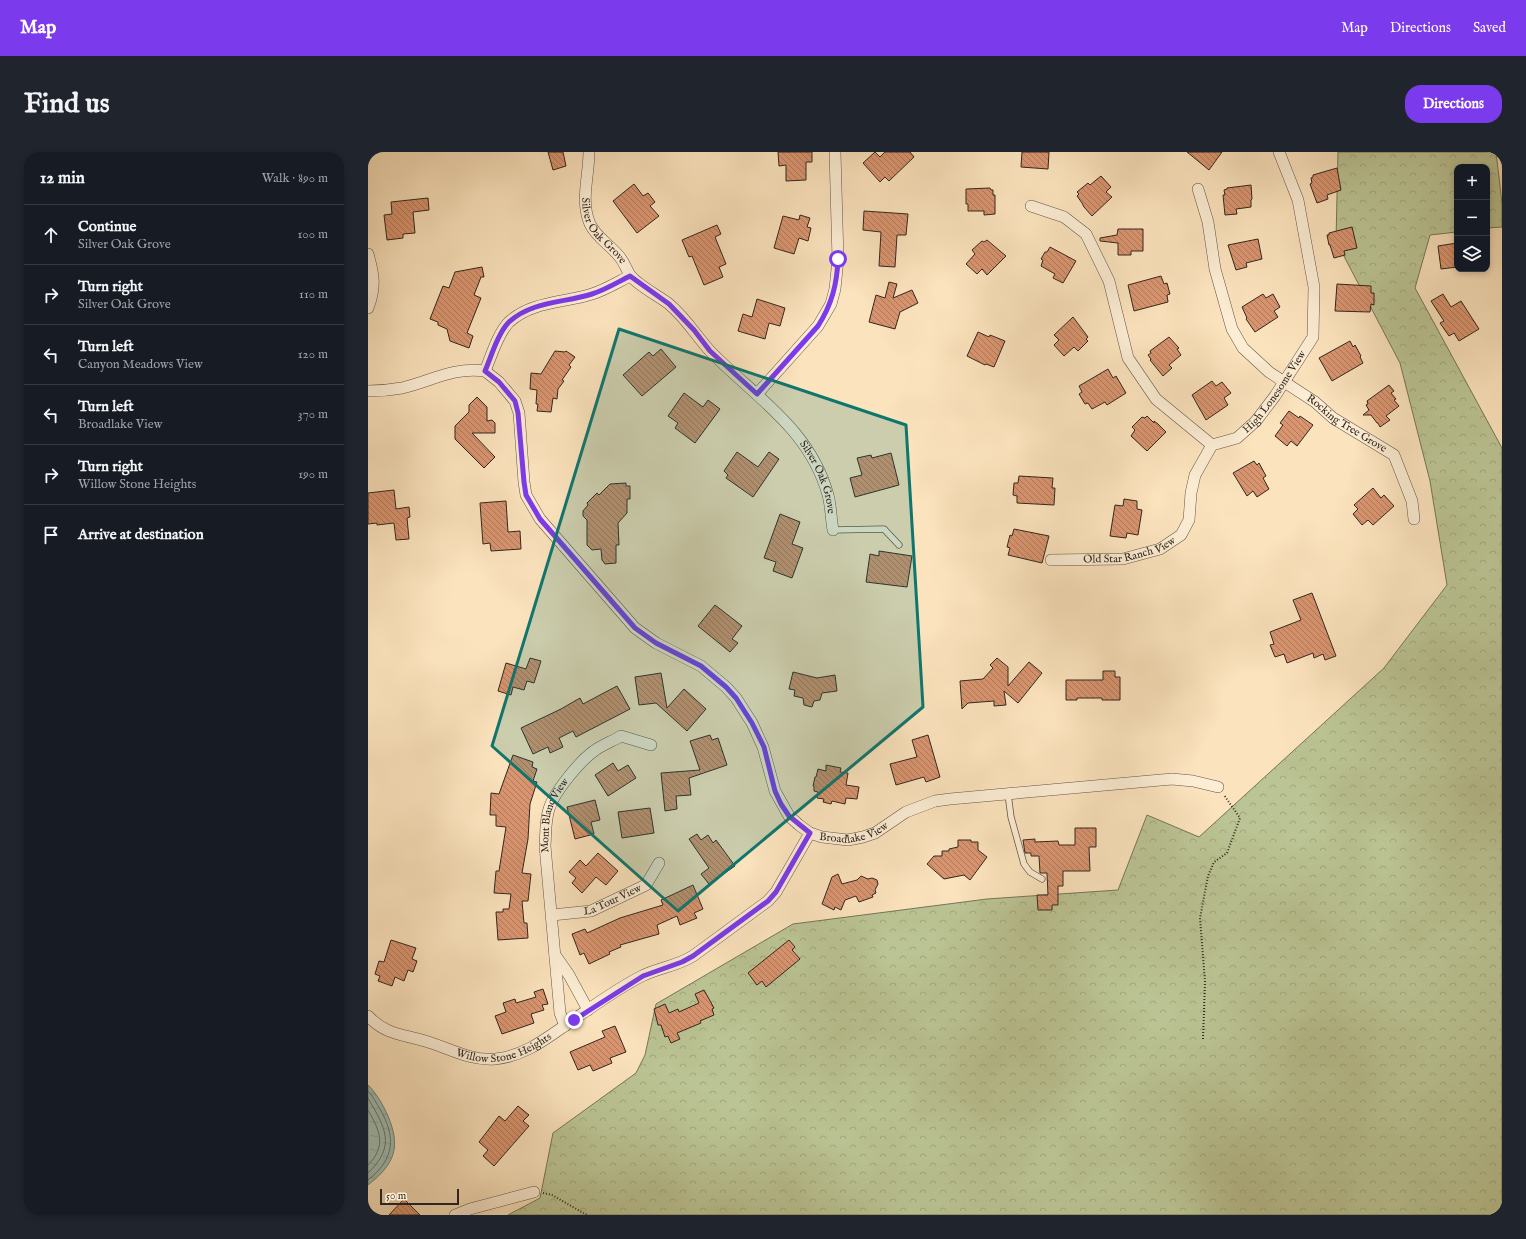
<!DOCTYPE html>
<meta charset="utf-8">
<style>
body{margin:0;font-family:"IM FELL English",serif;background:#20242c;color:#f1f3f6}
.controls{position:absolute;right:12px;top:12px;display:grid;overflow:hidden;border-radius:8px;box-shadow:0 2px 6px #0003}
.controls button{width:36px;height:36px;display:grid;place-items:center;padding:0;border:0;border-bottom:1px solid #363941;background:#171b24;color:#f1f3f6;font:20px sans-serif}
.scale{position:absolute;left:12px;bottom:10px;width:79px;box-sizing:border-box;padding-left:4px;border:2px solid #32261e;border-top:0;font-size:11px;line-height:14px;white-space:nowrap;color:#32261e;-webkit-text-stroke:3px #fcedd4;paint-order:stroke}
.stop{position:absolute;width:12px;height:12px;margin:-9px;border:3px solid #7c3aed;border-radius:50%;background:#fff}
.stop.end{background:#7c3aed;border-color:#fff;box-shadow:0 1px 4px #0008}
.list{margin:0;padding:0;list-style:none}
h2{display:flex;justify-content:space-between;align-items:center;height:52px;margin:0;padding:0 16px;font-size:17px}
h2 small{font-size:13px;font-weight:400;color:#9ea1a6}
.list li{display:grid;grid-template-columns:26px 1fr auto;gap:12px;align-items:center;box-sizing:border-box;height:60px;padding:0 16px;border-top:1px solid #363941}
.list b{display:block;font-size:15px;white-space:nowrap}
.list p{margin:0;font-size:13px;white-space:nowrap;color:#9ea1a6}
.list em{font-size:13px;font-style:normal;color:#9ea1a6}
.icon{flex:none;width:22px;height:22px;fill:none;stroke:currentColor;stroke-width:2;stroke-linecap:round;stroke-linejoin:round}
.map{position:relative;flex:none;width:1134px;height:1063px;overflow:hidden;border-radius:16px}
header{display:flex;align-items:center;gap:24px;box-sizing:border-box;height:56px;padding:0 20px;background:#7c3aed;color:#fff}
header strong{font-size:19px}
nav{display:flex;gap:22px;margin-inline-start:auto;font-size:14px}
.intro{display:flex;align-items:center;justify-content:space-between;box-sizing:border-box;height:96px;padding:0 24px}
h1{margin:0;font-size:28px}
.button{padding:10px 18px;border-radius:16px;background:#7c3aed;color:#fff;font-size:14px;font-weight:700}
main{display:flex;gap:24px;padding:0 24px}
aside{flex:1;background:#171b24;border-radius:16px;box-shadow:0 2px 6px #0003}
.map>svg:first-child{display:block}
</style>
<header>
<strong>Map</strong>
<nav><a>Map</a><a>Directions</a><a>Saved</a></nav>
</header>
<div class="intro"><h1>Find us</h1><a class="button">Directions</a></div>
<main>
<aside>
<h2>12 min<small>Walk · 890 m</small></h2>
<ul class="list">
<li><svg class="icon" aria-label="ahead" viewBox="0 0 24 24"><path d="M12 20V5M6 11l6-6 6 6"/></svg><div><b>Continue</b><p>Silver Oak Grove</p></div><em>100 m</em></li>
<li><svg class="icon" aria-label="right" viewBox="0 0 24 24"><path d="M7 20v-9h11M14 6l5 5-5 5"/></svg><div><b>Turn right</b><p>Silver Oak Grove</p></div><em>110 m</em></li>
<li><svg class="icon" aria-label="left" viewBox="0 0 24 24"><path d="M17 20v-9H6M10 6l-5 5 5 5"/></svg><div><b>Turn left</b><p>Canyon Meadows View</p></div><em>120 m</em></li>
<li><svg class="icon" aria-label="left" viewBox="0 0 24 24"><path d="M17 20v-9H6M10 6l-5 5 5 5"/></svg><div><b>Turn left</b><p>Broadlake View</p></div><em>370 m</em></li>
<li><svg class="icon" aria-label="right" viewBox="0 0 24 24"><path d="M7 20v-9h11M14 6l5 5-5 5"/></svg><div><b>Turn right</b><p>Willow Stone Heights</p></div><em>190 m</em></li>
<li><svg class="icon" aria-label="arrive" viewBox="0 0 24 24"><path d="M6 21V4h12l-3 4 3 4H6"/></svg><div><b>Arrive at destination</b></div></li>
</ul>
</aside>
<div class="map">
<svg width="1134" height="1063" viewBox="0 0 1134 1063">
<defs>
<pattern id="forest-crowns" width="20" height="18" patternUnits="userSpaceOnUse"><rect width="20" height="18" fill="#bbc494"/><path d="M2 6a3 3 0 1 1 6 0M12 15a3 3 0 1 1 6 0" fill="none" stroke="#a1a87f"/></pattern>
<pattern id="water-ripples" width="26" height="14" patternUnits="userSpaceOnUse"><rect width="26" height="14" fill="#9fbeb4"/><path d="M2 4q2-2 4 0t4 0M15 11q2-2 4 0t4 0" fill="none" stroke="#89a39a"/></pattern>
<pattern id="building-back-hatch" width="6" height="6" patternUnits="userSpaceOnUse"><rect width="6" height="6" fill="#d99570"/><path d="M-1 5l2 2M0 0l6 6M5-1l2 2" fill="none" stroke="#b1795b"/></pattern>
</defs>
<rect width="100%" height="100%" fill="#fbe3bd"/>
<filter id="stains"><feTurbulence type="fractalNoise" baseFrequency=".005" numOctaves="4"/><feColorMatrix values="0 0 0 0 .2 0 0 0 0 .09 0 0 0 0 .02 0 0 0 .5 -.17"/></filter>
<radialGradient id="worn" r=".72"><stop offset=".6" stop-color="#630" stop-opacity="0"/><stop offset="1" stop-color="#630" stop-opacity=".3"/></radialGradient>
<!-- forest -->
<path fill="url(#forest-crowns)" stroke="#767559" d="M970 0H1128L1134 51V75L1119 76V15H1089V80L1062 83 1047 136 1134 296V1063H140L172 1046 185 981 268 921 277 903 288 852 425 772 619 747 750 738 779 663 831 685 1016 516 1079 433 1062 329 1032 211 968 89Z"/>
<!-- water -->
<path fill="url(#water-ripples)" stroke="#738178" d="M0 933C9 942 15 953 20 964 33 995 27 1012 0 1033Z"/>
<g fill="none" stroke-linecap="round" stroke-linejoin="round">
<!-- shore -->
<g stroke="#687269" stroke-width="1">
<path d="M0 939C5 944 8 951 12 957 28 985 27 1007 0 1028"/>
<path d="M0 946C17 976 29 993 0 1021"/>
<path d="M0 958C12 979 19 994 0 1013"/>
</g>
</g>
<!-- building -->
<g fill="url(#building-back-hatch)" stroke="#32261e">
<path d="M180 0H195L198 14 185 18Z"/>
<path d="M410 0H444V10H438V28L418 29V13L411 14Z"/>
<path d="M507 0 512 5 517 0H542L546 5 521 29 517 25 512 30 495 11Z"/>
<path d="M654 0H681L680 17 653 15Z"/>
<path d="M819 0H854L841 18Z"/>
<path d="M969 16 973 38 959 43 960 47 949 51 942 32 944 31 943 26 945 25V23Z"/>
<path d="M733 24 743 35 738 40 744 45 724 64 716 55 714 51 709 44 711 42 709 40 720 31 722 33Z"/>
<path d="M266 32 275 44 280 41 287 50 282 54 291 64 269 81 245 49Z"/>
<path d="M883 33 884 47 883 48V55L868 57 869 62 857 63 855 43H857L856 38 859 37V36Z"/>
<path d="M622 36 623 38H625V43H627V62L616 63V59H600V52H598V37Z"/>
<path d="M60 46 61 58 45 60 47 81 35 82V86L19 88 16 63 24 62 23 50Z"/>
<path d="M496 59 540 62 538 83H529L527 115 511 114 513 80 495 78Z"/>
<path d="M432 63 442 66 439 75 443 76 440 89 431 86 426 102 406 96 415 64 431 68Z"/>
<path d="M349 73 353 82 347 85 358 112 351 115 355 125 336 133 324 104 321 105 314 88Z"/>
<path d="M984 75 989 96 976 99 977 103 966 106 962 93H961L959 83H961V81Z"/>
<path d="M750 77H775V99H763V103H750V91L732 89V86L749 83Z"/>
<path d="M890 87 894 107 878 111 879 115 868 118 860 93Z"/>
<path d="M619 88 638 104 619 123 614 117 609 122 598 112 607 102 604 98 614 89 616 90Z"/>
<path d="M1089 91V115L1073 117 1070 94Z"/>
<path d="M682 95 708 109 695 131 685 126 687 122 673 114 675 108 673 107 677 100H679Z"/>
<path d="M114 115 116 125H113L106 143 113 146 99 181 105 184 101 196 82 189 79 177 70 173V170L62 167 75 134 81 136 87 120Z"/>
<path d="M793 124 796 132 799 131 802 142 799 143 800 150 766 159 760 133Z"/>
<path d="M521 130 529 132 525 146 544 138 550 151 532 160 527 177 501 170 508 143 517 146Z"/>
<path d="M969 132 1003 134V141H1006V153L1003 152 1002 160 967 159Z"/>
<path d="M895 142 898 146 905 142 912 155 906 159 910 165 887 180 878 167 879 166 874 155Z"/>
<path d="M1075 142 1083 155 1093 149 1111 177 1091 189 1086 181 1081 184 1072 171 1076 169 1063 149Z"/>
<path d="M389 147 417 156 412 174 401 171 397 187 370 179 375 162 384 165Z"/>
<path d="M705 165 720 185 718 187 720 189 710 199 706 195 696 204 686 193 691 188 686 183Z"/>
<path d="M610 180 621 185 622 183 637 189 626 215 618 212 617 213 599 204Z"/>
<path d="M801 185 811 196 809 197 813 203 801 213 804 216 795 224 782 208 783 207 780 203 783 201 782 199Z"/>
<path d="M982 189 985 195 987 193 993 204 992 205 995 211 964 229 951 206Z"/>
<path d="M293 197 308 215 274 244 255 223 281 200 285 204Z"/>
<path d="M187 199 197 200 198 199 207 205 201 213 203 215 194 228 196 229 190 237 189 247 185 246 183 260 169 259 170 252H168L169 238 162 237 163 221 173 222Z"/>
<path d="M740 217 745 226 748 224 758 241 739 253 737 250 724 257 720 251 717 252 711 242 714 240 711 234Z"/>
<path d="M844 229 848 234 854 230 863 241 856 246 860 253 838 268 824 243Z"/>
<path d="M1021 233 1026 239 1023 241 1028 247 1026 248 1031 254 1018 264 1022 268 1012 275 1010 271H1009L1003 263H995L1001 258 998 253 1000 252 999 249Z"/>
<path d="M316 241 335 255 340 248 352 257 327 291 307 276 310 271 300 264Z"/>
<path d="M109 245 119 255V269L124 268 127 271V281H104L127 305 116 316 87 287V274L101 260V253Z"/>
<path d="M921 259 931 266 932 264 945 273 929 294 923 289 919 294 907 284 915 273 912 271Z"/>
<path d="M779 264 786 271V269L790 272 798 280 779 299 763 284 767 278 764 275 774 265 777 266Z"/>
<path d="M369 300 390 315 401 300 411 307 385 345 358 326 360 323 356 319Z"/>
<path d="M523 301 531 333 487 345 482 326 494 323 489 306 503 303 504 306Z"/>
<path d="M886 309 889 313 891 311 898 324 895 326 901 337 889 345 885 339 879 344 865 321Z"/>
<path d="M651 324 685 326 684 336H687L686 353 649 351V344L645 343 646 331H650Z"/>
<path d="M258 331V334H262V347H259V361L250 371 251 393H248V411L237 412 234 408 233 397 224 398 219 393V368L215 364V359L220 353 219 351 229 341 231 343 242 332Z"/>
<path d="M1005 336 1013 346 1016 343 1026 354 1005 373 1000 368 994 373 985 362 990 357 986 353Z"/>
<path d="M26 338 28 357 41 355 42 365 39 366 41 387 28 388 26 371 9 373V371L0 372V341Z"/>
<path d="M756 347 769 349V357L774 358 770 383 759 381 758 386 742 384 747 353 755 354Z"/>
<path d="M138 349 140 380 152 379 153 397 123 399 122 391 115 392 112 351Z"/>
<path d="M412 362 432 370 424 392 435 396 424 426 405 419 408 410 396 406Z"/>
<path d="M646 377 681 384 674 411 640 403 642 396 639 395 642 383 644 384Z"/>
<path d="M511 399 544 404 539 435 498 430 502 402 511 404Z"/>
<path d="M944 441 968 504 957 508 955 502 946 506 945 501 919 511 916 502 907 505 902 493 906 492 902 480 933 468 925 448Z"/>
<path d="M347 453 374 474 364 487 370 491 362 500 330 474Z"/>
<path d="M162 506 173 509 166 531 159 529 156 538 145 535 143 543 130 539 138 511 158 517Z"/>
<path d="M629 506 640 515V534L661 510 674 521 650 551 636 539 638 553 626 554V549L600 551 594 557 592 529 615 527 625 516 622 513Z"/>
<path d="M735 519H747V525H752V548H734V546H709V548H698V528H735Z"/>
<path d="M425 520 449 526 467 523 469 539 454 541 452 548 446 549 444 555 436 553 435 546 426 544 427 538 421 537Z"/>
<path d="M293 521 299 556 316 537 338 557 319 579 288 551 271 553 267 525Z"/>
<path d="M249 534 262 557 208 585 205 579 191 586 195 595 182 601 180 595 165 602 153 576 193 557 212 546 215 552Z"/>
<path d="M342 583 344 588 350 586 359 613 321 626 323 643 308 644 309 657 297 659 293 621 332 618 322 589Z"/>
<path d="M560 583 572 625 558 630 556 625 528 633 522 612 549 605 544 588Z"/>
<path d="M145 603 165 610 164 615 169 617 165 629 169 630 162 652 160 687 154 721 163 722 160 749H154L156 771H159L160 786 130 788 128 760H135V757H141L143 742 126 741 128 719H131L138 675 128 674V663H122L123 641 131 642Z"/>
<path d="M245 611 250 619 260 613 268 626 240 644 227 623Z"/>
<path d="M458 613 473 616 472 620 480 621 478 633 491 635 489 647 478 646 477 652 464 649 463 652 455 650 456 647 449 646 450 640 446 639V634H445L447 625H448L450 617 458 619Z"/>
<path d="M227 648 232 668 223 670 226 682 207 687 199 655Z"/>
<path d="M282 656 286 681 254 686 250 660Z"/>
<path d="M707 676H728V695H721L722 719H695V734H690V753H684V758H670L669 743H680L679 721H672L671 704H663V701H657L655 688 667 687V690L690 689 691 693H707Z"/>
<path d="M329 682 333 688 340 683 345 691 348 688 367 714 341 732 333 722 341 716 321 687Z"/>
<path d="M590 688H603V690H610V698L619 705 602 728 596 723 576 727 559 712 566 704H574V699H581V697L590 695Z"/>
<path d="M230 701 250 719 238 733 228 725 214 741 204 731 208 726 201 720 212 708 218 714Z"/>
<path d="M470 722 474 732 489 728 493 724 500 727 504 726 509 728 510 732 507 738 508 741 504 743 505 745 491 750 488 744 477 748 473 758 467 755 466 758 454 752 464 725Z"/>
<path d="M325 733 335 757 326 761 329 766 312 773 309 764 289 773 291 782 252 793 253 795 241 800 242 802 221 812 216 801 212 803 204 782 217 777 219 781 252 766 295 753 293 748Z"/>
<path d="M23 788 48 796 44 807 49 809 45 820 40 818 36 829 27 825 24 834 10 829 12 824 7 822 11 809 16 810Z"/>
<path d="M421 788 427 795 424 798 432 807 398 835 394 829 389 833 380 821Z"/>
<path d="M175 837 180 852 174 853 176 858 163 862 166 871 134 882 127 864 138 860 135 851 147 847 148 851 168 845 166 840Z"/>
<path d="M336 838 346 856 344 857 346 863 332 869 333 871 309 881 312 887 303 891 300 884 297 885 293 873H290L286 857 297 852 301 861 310 857 311 860 331 851 327 842Z"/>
<path d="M247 874 258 900 242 906 244 911 225 919 222 913 210 918 202 900 237 885 234 879Z"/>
<path d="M150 954 161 963 155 969 161 974 126 1014 115 1004 120 998 111 990 131 964 137 969Z"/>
<path d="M36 1047 52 1063H21Z"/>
</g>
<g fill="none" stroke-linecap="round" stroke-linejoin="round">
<!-- service casing -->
<g stroke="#645546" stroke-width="7">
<g id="service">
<path d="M465 378 516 377 531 393"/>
<path d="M640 642 643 665 656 712 662 720 674 727"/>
</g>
</g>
<!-- minor casing -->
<g stroke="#645546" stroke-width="12">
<g id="minor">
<path id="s1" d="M221 0C221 24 212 49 222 72 228 85 241 92 250 103 256 109 258 117 262 123 269 133 291 144 301 152 318 166 328 184 343 200 387 245 442 277 460 343 463 354 463 367 465 378"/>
<path id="s2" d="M830 37 840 70 847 117 864 177 875 196 901 220 947 250 965 266 1026 303 1044 349 1046 367"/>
<path id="s3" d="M663 54 696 65 718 82 741 129 760 206 788 247 844 293 869 286 888 269 907 244 945 185 946 135 930 48 911 0"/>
<path d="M0 102C6 123 8 135 0 156"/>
<path id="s4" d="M117 219 131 230 147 249 151 261 156 330 158 343 172 367 267 476 288 491 333 514 358 535 368 546 384 571 395 595 407 639 421 664 431 673 442 681 454 685 480 688 495 685 507 681 538 660 567 649 582 647 804 627 825 629 850 635"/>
<path d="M0 239C11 239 23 238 34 236 64 229 84 215 117 219 123 205 130 181 141 170 164 149 196 151 224 142 237 138 250 130 262 124"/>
<path d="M389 242 450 174 463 152 467 137 470 107 467 0"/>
<path id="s5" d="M683 408 755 407 792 397 813 383 821 368 823 341 827 323 844 293"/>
<path id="s6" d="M184 763 223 759 278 733 291 711"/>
<path d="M187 803 201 823 220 858"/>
<path id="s7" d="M0 864C18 883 34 882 57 889 81 896 102 909 127 907 158 904 180 885 205 868 227 853 250 836 274 824 290 816 309 814 325 804L400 749 408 740 442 681"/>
<path id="s8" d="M197 874 192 861 177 694C178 682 177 669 181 657 186 640 212 609 226 599 234 593 245 589 253 584L283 593"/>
<path d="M87 1063 102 1057 166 1040"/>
</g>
</g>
<!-- path -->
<g stroke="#32261e" stroke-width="2" stroke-dasharray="1 2" stroke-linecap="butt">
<path d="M835 887 837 830 832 766 840 724 846 710 859 701 872 666 856 643"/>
<path d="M175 1041 184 1043 219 1063"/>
</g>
<!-- service -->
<use href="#service" stroke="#fcedd4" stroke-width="5.5"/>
<!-- minor -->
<use href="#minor" stroke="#fcedd4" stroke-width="11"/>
</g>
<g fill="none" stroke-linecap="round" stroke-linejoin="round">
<!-- route -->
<path stroke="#7c3aed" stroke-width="5" d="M206 868 275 824 314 810 325 804 400 749 408 740 442 681 421 664 413 652 407 639 396 595 384 571 368 546 358 535 333 514 288 491 267 476 172 367 158 343 156 330 150 261 147 249 131 230 117 219C123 205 130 181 141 170 164 149 196 151 224 142 237 138 250 130 262 124L301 152 326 178 342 199 389 242 450 174C464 152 469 132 470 107"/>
</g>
<!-- marked area -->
<path fill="#0f766e" fill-opacity="0.2" stroke="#0f766e" stroke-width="3" stroke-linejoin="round" d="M251 177 538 273 555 555 310 759 124 594Z"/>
<g text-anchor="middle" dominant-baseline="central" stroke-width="3.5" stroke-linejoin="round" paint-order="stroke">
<!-- street labels -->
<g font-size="11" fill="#32261e" stroke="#fcedd4">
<text stroke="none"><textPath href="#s1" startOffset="85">Silver Oak Grove</textPath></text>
<text stroke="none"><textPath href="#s3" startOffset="402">High Lonesome View</textPath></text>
<text stroke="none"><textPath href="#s2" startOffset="295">Rocking Tree Grove</textPath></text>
<text stroke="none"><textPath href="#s1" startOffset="418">Silver Oak Grove</textPath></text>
<text stroke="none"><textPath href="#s5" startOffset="80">Old Star Ranch View</textPath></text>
<text stroke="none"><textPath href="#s8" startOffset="214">Mont Blanc View</textPath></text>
<text stroke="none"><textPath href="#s4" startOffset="637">Broadlake View</textPath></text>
<text stroke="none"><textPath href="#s6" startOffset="63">La Tour View</textPath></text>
<text stroke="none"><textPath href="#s7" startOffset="147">Willow Stone Heights</textPath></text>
</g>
</g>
<rect width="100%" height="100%" filter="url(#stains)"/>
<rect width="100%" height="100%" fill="url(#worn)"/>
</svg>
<div class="controls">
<button>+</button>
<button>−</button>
<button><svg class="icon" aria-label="layers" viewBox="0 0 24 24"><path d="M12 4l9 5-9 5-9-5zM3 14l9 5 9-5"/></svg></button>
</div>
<div class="scale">50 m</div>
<div class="stop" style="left:470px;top:107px"></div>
<div class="stop end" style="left:206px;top:868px"></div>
</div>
</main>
